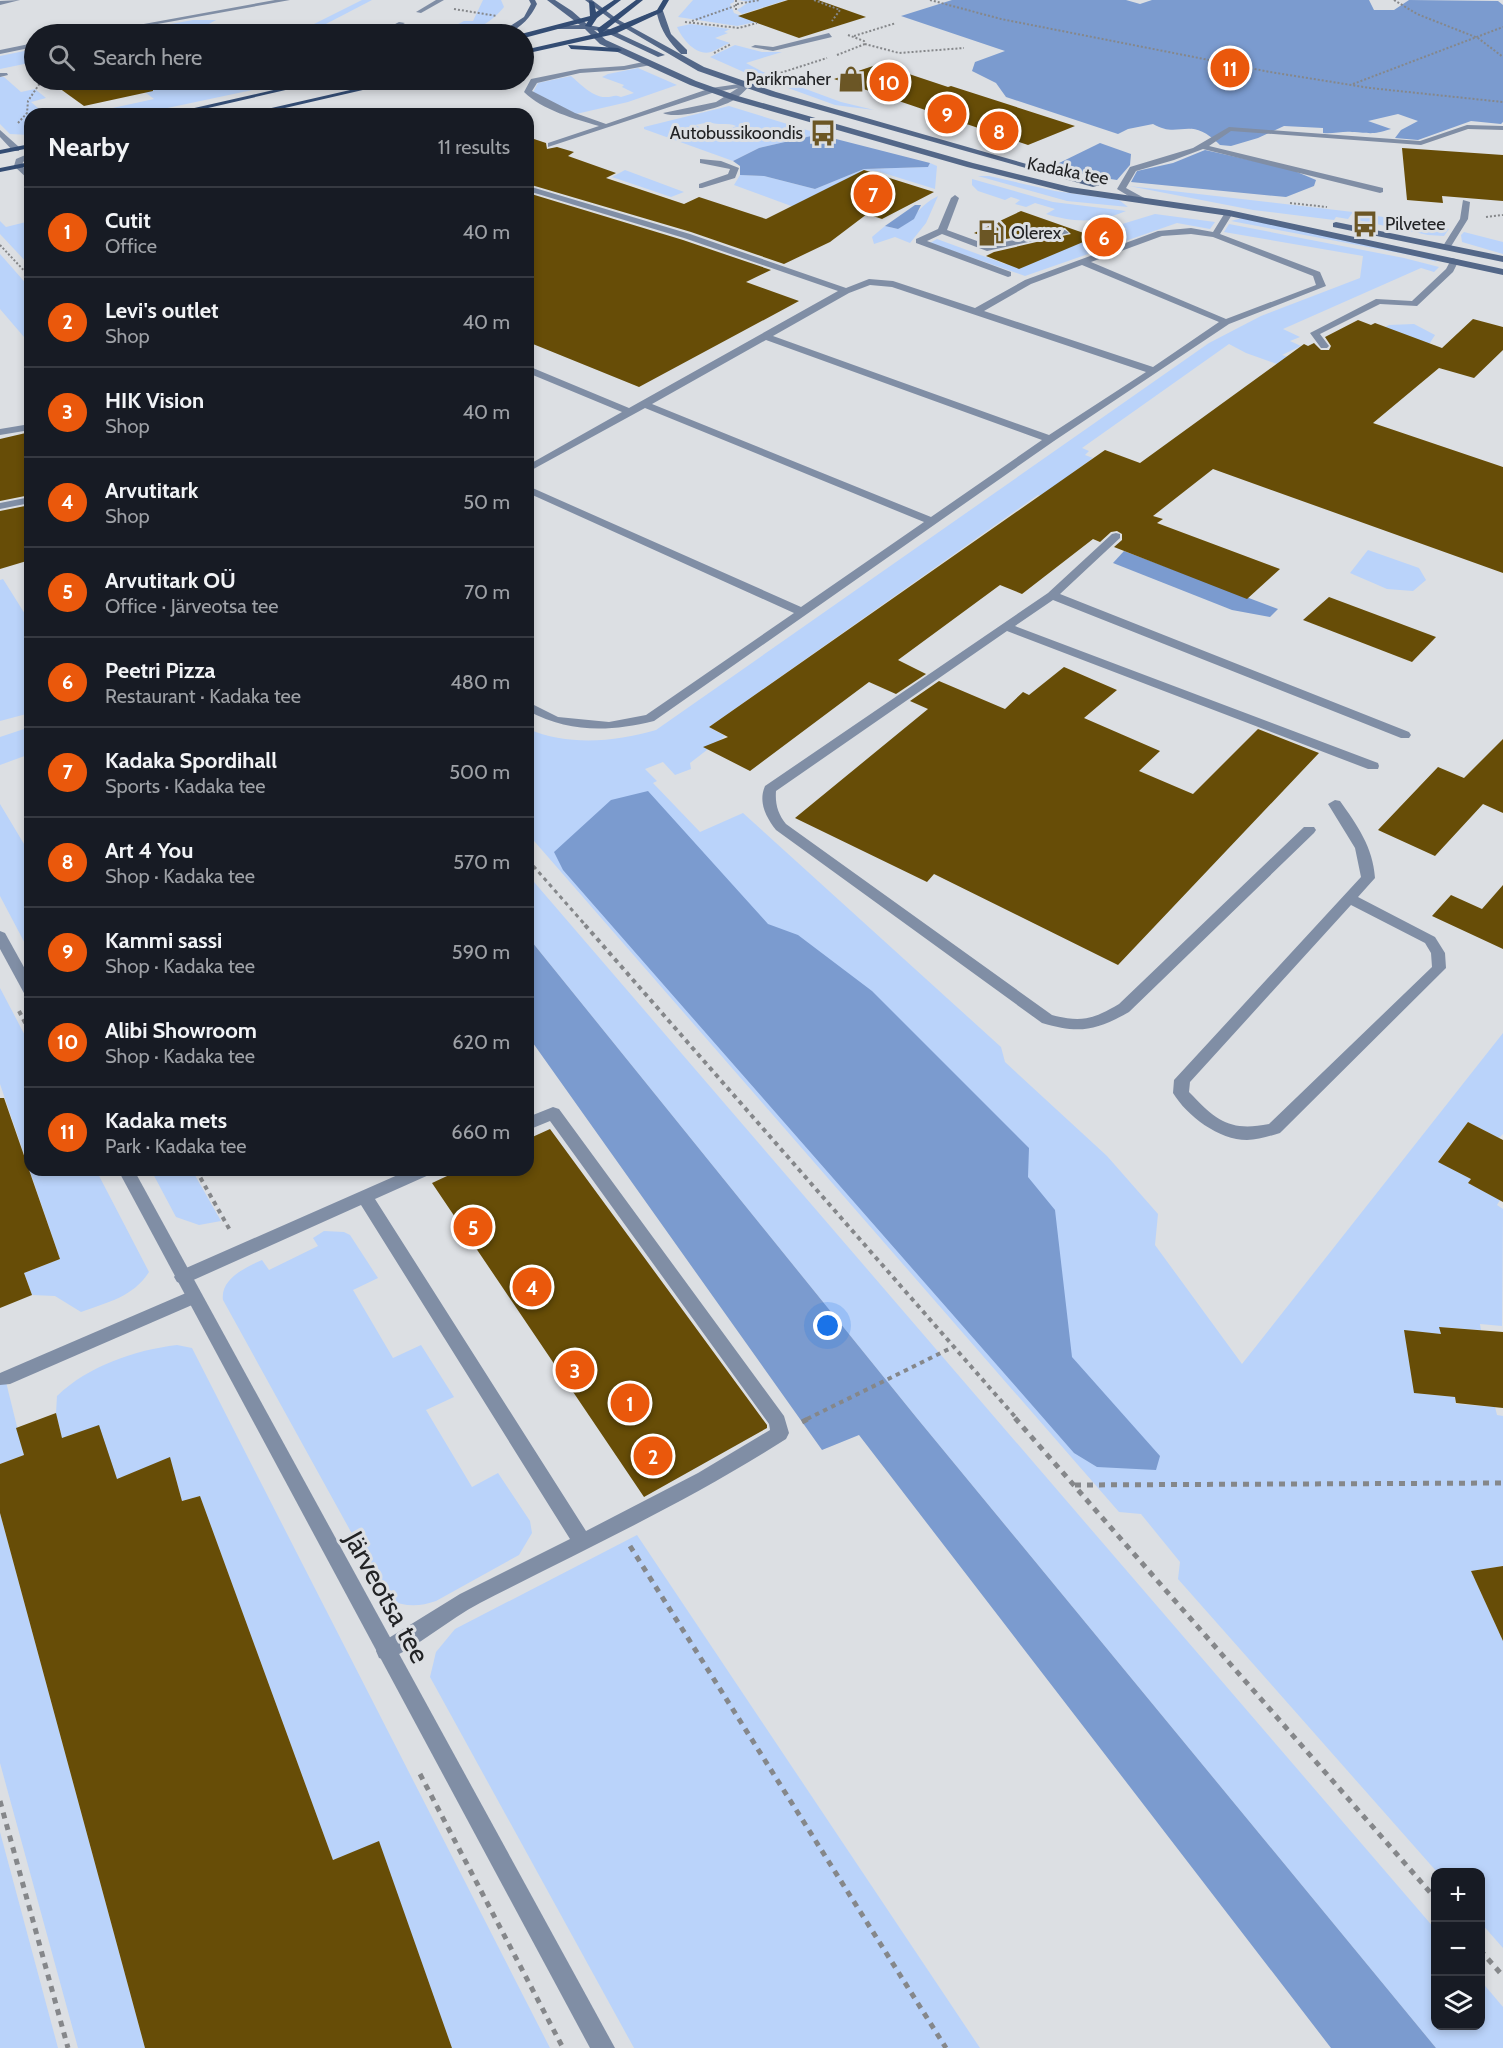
<!DOCTYPE html>
<meta charset="utf-8">
<style>
body{margin:0;font-family:Cabin,sans-serif;background:#20242c;color:#f1f3f6}
.controls{position:absolute;right:18px;bottom:18px;display:grid;overflow:hidden;border-radius:12px;box-shadow:0 3px 9px #0003}
.controls button{width:54px;height:54px;display:grid;place-items:center;padding:0;border:0;border-bottom:2px solid #363941;background:#171b24;color:#f1f3f6;font:30px sans-serif}
.you{position:absolute;left:828px;top:1326px;width:21px;height:21px;margin:-15px;border:4px solid #fff;border-radius:50%;background:#1a73e8;box-shadow:0 0 0 9px #1a73e833}
.badge{display:grid;place-items:center;width:39px;height:39px;border-radius:50%;background:#ea580c;color:#fff;font-size:20px;font-weight:700}
.pin{position:absolute;translate:-50% -50%;border:3px solid #fff;box-shadow:0 2px 6px #0006}
.list{margin:0;padding:0;list-style:none}
h2{display:flex;justify-content:space-between;align-items:center;height:78px;margin:0;padding:0 24px;font-size:26px}
h2 small{font-size:20px;font-weight:400;color:#9ea1a6}
.list li{display:grid;grid-template-columns:39px 1fr auto;gap:18px;align-items:center;box-sizing:border-box;height:90px;padding:0 24px;border-top:2px solid #363941}
.list b{display:block;font-size:22px;white-space:nowrap}
.list p{margin:0;font-size:20px;white-space:nowrap;color:#9ea1a6}
.list em{font-size:20px;font-style:normal;color:#9ea1a6}
.icon{flex:none;width:33px;height:33px;fill:none;stroke:currentColor;stroke-width:2;stroke-linecap:round;stroke-linejoin:round}
.map{position:relative;flex:none;width:1503px;height:2048px;overflow:hidden}
.search{position:absolute;background:#171b24;box-shadow:0 3px 9px #0003;left:24px;top:24px;width:510px;height:66px;display:flex;align-items:center;gap:15px;box-sizing:border-box;padding:0 21px;border-radius:33px;color:#9ea1a6;font-size:22px}
.panel{position:absolute;background:#171b24;box-shadow:0 3px 9px #0003;left:24px;top:108px;width:510px;height:1068px;border-radius:18px}
.map>svg:first-child{display:block}
</style>
<div class="map">
<svg width="1503" height="2048" viewBox="0 0 1503 2048">
<rect width="100%" height="100%" fill="#dcdfe3"/>
<!-- green -->
<g fill="#bad3fa" fill-rule="evenodd">
<path d="M362 0H372L322 26 315 32 318 34H297L307 33 306 28Z"/>
<path d="M483 0H501L504 7C487 28 466 35 439 34L464 21H473Z"/>
<path d="M693 0H734V2L730 4 734 13 756 22 737 26 678 17Z"/>
<path d="M739 0H786L742 14 737 10 749 2Z"/>
<path d="M193 20H216L196 31 204 34H116Z"/>
<path d="M691 24 730 29 724 32 728 33 715 38 730 43C723 45 718 50 711 52 696 56 683 40 677 27Z"/>
<path d="M735 45 762 52H782L746 63 769 75 755 77 710 57Z"/>
<path d="M34 49V62L0 69V56Z"/>
<path d="M638 68 677 85 628 102 576 114 533 92 538 83 571 76C580 84 594 98 606 97 613 97 614 94 621 97L634 93 622 87 624 85 602 77 608 74Z"/>
<path d="M0 77H4L21 92 35 89 46 98 31 102 45 114H30V135L10 134 0 124Z"/>
<path d="M773 77 841 102 874 110 835 105 766 80Z"/>
<path d="M129 80 268 81 274 80 271 86 139 114H85L154 99Z"/>
<path d="M729 106 820 134 759 148 733 161 644 129V127ZM710 122C718 126 727 122 736 126L732 128 738 131 719 136 695 125Z"/>
<path d="M930 163 937 166 935 189 877 171 864 170 821 217 734 185 740 175 764 176 815 189 864 169 928 167Z"/>
<path d="M625 170 684 192 671 197 612 177Z"/>
<path d="M978 176H989L1055 191 1119 200 1128 207 1067 201Z"/>
<path d="M972 179 1053 202 1126 211C1097 223 1075 223 1046 214L1055 209 1035 203 1026 207 1015 204 1020 200 1011 197 1005 200 978 191 972 185Z"/>
<path d="M1129 186 1353 212 1348 219 1336 217 1334 220 1253 210Z"/>
<path d="M938 196 926 223 910 243 895 237 874 244 872 237 885 226 898 229C917 217 918 206 938 196Z"/>
<path d="M1361 213 1449 229 1444 236 1428 235 1357 220Z"/>
<path d="M1155 214 1215 222 1210 229 1177 223 1025 276 930 243 937 239 1005 264 1037 261 1089 235 1105 243 1118 239 1112 235 1127 229 1119 225Z"/>
<path d="M1242 218 1430 257 1437 262 1416 256 1231 221Z"/>
<path d="M0 221 6 227 30 221V266L0 234Z"/>
<path d="M1229 224 1404 258 1439 267 1434 272 1421 268 1283 329 1300 337 1290 341 1301 346 1282 355 1319 367 1305 374 1246 353 1229 344 1082 448 1089 451 1085 455 1093 458 1072 473 1061 505 1038 495 709 727 725 736 690 763 691 769 675 775 663 762 645 769 657 781 653 783 700 832 743 813 1001 1047 1005 1062 1107 1156 1158 1214 1155 1245 1242 1364 1503 1033V1134L1499 1138 1468 1122 1438 1161 1471 1179 1468 1183 1500 1200 1497 1205 1503 1209 1502 1326 1480 1324 1481 1330 1440 1327 1441 1334 1404 1331 1415 1393 1455 1397 1456 1404 1495 1407 1497 1415 1503 1416V1566L1471 1571 1503 1641V1948L1481 1923 1480 1872H1437L1178 1579 1180 1562 1141 1514 1119 1512 528 834V729C568 746 615 742 656 730L1209 343 1261 316 1360 278 1363 256 1224 232Z"/>
<path d="M1464 232 1503 242V254L1462 242 1461 235Z"/>
<path d="M0 254 30 288V344L0 309Z"/>
<path d="M1414 324 1435 335 1416 364 1382 329 1389 325Z"/>
<path d="M1368 550 1419 568 1426 580 1413 591 1387 589 1350 573Z"/>
<path d="M3 579 30 622V713L0 721V580Z"/>
<path d="M30 727V754L0 765V737Z"/>
<path d="M0 804 30 854V953L0 896Z"/>
<path d="M528 875 1435 1929 1436 2026H1480L1481 1981 1503 2007V2048H1436L916 1417 528 937Z"/>
<path d="M0 988 30 1045V1170H96L149 1272C133 1297 108 1302 81 1312L55 1296 32 1295 24 1273 60 1259 0 1084Z"/>
<path d="M151 1170H192L221 1221 199 1225 176 1217Z"/>
<path d="M324 1231 344 1232 350 1235 378 1278 353 1290 393 1358 421 1345 454 1397 426 1410 472 1487 498 1473 530 1521 532 1533 519 1555 436 1601C419 1607 404 1607 388 1599L223 1300C220 1279 246 1267 262 1260L269 1270 318 1246 313 1238Z"/>
<path d="M177 1345 192 1348 550 2048H452L379 1842 333 1860 200 1496 182 1501 170 1458 117 1479 62 1438 56 1413 57 1396C88 1366 135 1350 177 1345Z"/>
<path d="M6 1382 24 1455 0 1464V1384Z"/>
<path d="M0 1513 145 2048H78L0 1763Z"/>
<path d="M637 1535 980 2048H634L430 1677 436 1652 455 1629Z"/>
<path d="M0 1832 58 2048H0Z"/>
</g>
<!-- forest -->
<g fill="#7b9bcf">
<path d="M952 0H1126L1140 4 1152 0H1369L1374 10H1394L1409 0 1498 1 1503 5V122L1501 124 1471 121 1418 140 1395 138 1401 130 1418 121 1398 114 1368 121 1391 129C1372 135 1371 133 1352 132 1343 131 1333 134 1323 133V128L1284 126 1258 138 1231 146 1220 145C1189 114 1180 140 1153 124L1128 129 1118 134 1006 97 996 83 972 71 975 62 1005 51 901 16Z"/>
<path d="M820 134 832 138 930 163 928 167 864 169 815 189 764 176 740 175V166L733 161 759 148Z"/>
<path d="M1100 143 1131 154 1130 165 1117 180 1091 176 1053 166Z"/>
<path d="M1205 150 1290 169 1316 180 1314 186 1286 197 1131 182 1137 171 1173 163Z"/>
<path d="M915 205H921L914 219 898 229 885 226Z"/>
<path d="M1124 551 1278 609 1270 617 1232 610 1113 563Z"/>
<path d="M648 791 768 924 798 935 872 991 1029 1148 1028 1177 1055 1210 1072 1357 1160 1456 1156 1470 1097 1467 1074 1453 563 870 554 852 611 800Z"/>
<path d="M528 937 916 1417 1436 2048H1331L859 1435 822 1450 528 1036Z"/>
</g>
<!-- building -->
<g fill="#674d07">
<path d="M788 0H818L866 17 799 38 738 16Z"/>
<path d="M879 64 948 87 951 86 1075 126 1028 145 834 79Z"/>
<path d="M48 80H152L153 91 84 106Z"/>
<path d="M528 137 546 143 547 149 557 147 574 152 568 156 616 173 606 178 684 204 699 197 766 219 864 170 934 192 882 219 867 214 830 242 784 264 691 232 528 184Z"/>
<path d="M1402 148 1503 155V201L1442 196 1443 203 1407 200Z"/>
<path d="M528 193 683 240 771 270 746 282 799 301 639 387 528 342Z"/>
<path d="M1021 211 1095 237 1019 269 986 256 994 252 1071 234 1065 228 995 241 974 233Z"/>
<path d="M1473 319 1503 327V350L1474 378 1439 368 1373 423 1503 467V573L1213 469 1153 516 1163 519 1157 523 1280 569 1247 599 1114 547 1122 540V534L1117 531 1111 532 1100 542 1093 539 1022 594 1000 585 898 660 926 674 896 694 869 682 750 771 703 747 728 737 709 727 1105 450 1140 463 1304 344 1308 346 1314 343 1321 350H1329L1331 346 1325 337 1358 320 1371 325 1375 323 1442 348Z"/>
<path d="M30 432V495L0 501V439Z"/>
<path d="M30 505V560L0 569V511Z"/>
<path d="M1329 597 1436 637 1412 662 1303 620Z"/>
<path d="M1064 667 1117 690 1084 718 1160 751 1139 771 1193 794 1258 729 1319 753 1118 965 934 874 927 882 795 818 928 709 910 701 939 681 1005 709 1023 692 1029 695Z"/>
<path d="M1503 739V813L1483 804 1435 856 1378 830 1438 767 1464 778Z"/>
<path d="M1503 885V949L1432 916 1451 895 1482 909Z"/>
<path d="M0 1098H4L60 1259 24 1273 32 1295 0 1308Z"/>
<path d="M1468 1122 1503 1140V1202L1468 1183 1471 1179 1438 1162Z"/>
<path d="M550 1129 767 1425V1428L644 1497 432 1183 460 1170H528V1139Z"/>
<path d="M1439 1327 1503 1332V1408L1456 1403 1455 1397 1414 1393 1404 1330 1441 1334Z"/>
<path d="M56 1413 62 1438 99 1425 117 1479 170 1457 182 1501 200 1496 333 1860 379 1841 452 2048H145L0 1513V1464L24 1455 16 1428Z"/>
<path d="M1503 1566V1641L1471 1571Z"/>
</g>
<g fill="none" stroke-linecap="round" stroke-linejoin="round">
<!-- path-far3 -->
<g stroke="#85878a" stroke-width="2" stroke-dasharray="2 2" stroke-linecap="butt">
<path d="M736 0V12"/>
<path d="M814 0 840 10 832 21"/>
<path d="M930 0 1001 19 1270 72 1370 88 1503 102"/>
<path d="M1394 0 1417 14 1478 38 1503 57"/>
<path d="M737 4 760 0"/>
<path d="M454 9 497 16"/>
<path d="M692 21 735 6"/>
<path d="M685 22 739 28 757 23"/>
<path d="M468 34 484 27"/>
<path d="M848 35 864 41 865 44 899 53 964 48"/>
<path d="M854 36 896 23"/>
<path d="M714 53 731 44"/>
<path d="M837 55 865 44"/>
<path d="M777 74 827 58"/>
<path d="M1353 84 1503 27"/>
<path d="M420 85 447 80"/>
<path d="M18 123 27 113 28 101 42 80"/>
<path d="M1290 203 1327 207"/>
<path d="M1486 217 1503 215"/>
<path d="M0 245 30 277"/>
</g>
<!-- path-far2 -->
<path stroke="#85878a" stroke-width="3" stroke-dasharray="4 4" stroke-linecap="butt" d="M528 860 586 926"/>
<!-- path-far1 -->
<g stroke="#85878a" stroke-width="4" stroke-dasharray="4.5 4.5" stroke-linecap="butt">
<path d="M585 925 1017 1419"/>
<path d="M19 1011 30 1032"/>
<path d="M196 1170 231 1232"/>
<path d="M807 1419 953 1347"/>
</g>
<!-- path -->
<g stroke="#85878a" stroke-width="5" stroke-dasharray="6 6" stroke-linecap="butt">
<path d="M1015 1418 1436 1899"/>
<path d="M802 1422 810 1418"/>
<path d="M1075 1485 1503 1483"/>
<path d="M630 1546 946 2048"/>
<path d="M420 1774 563 2048"/>
<path d="M0 1801 68 2048"/>
<path d="M1480 1950 1503 1976"/>
</g>
<!-- service -->
<g fill="#808ea5" fill-rule="evenodd">
<path d="M20 0 0 5V1Z"/>
<path d="M275 0H290L102 34H89Z"/>
<path d="M436 0H444L421 13 416 12Z"/>
<path d="M399 22 405 23 384 34H376Z"/>
<path d="M829 33 832 37 773 51 751 47 755 45 773 47Z"/>
<path d="M34 43V47L0 54V50Z"/>
<path d="M648 61 651 65 624 70 580 73 537 83 532 91 575 113 606 124 711 88 746 83 750 85C745 91 739 97 732 101 720 108 675 120 663 113L716 102 738 88 715 92 548 147V143L599 126C575 119 542 110 524 92L531 79 580 69 624 66Z"/>
<path d="M0 73H7L8 75 0 77Z"/>
<path d="M1467 125 1503 126V130L1468 129 1421 145 1231 131 1209 146 1383 188V192L1380 193 1203 149 1174 160 1136 171 1126 188 1146 199V203H1140L1117 189 1130 167 1193 148 1229 127 1420 141Z"/>
<path d="M0 130 19 147V151H13L0 137Z"/>
<path d="M30 153V158L23 162 22 166 30 174V181L14 166 16 159Z"/>
<path d="M700 159 721 161 739 168 735 178 702 188H699V184L728 174 730 169 700 163Z"/>
<path d="M528 186 690 234 846 288 869 279 893 281 975 308 1025 280 1158 231 1191 228 1213 232 1226 211 1229 210 1233 213 1220 234 1320 272 1326 286 1229 324 1054 441 654 721C609 732 570 733 528 711V702L558 717 609 722 646 715 794 613 528 493V486L801 607 924 522 645 408 528 472V465L622 412 528 373V366L629 408 838 291 684 238 528 191ZM1191 234 1213 237 1313 276 1316 285 1226 319 1091 262 1162 236ZM1082 265 1219 322 1153 367 984 311 1031 284ZM870 285 892 287 1146 372 1049 435 773 336 849 293ZM766 340 1042 440 931 517 652 404Z"/>
<path d="M955 195 959 198 947 230 988 245 1065 230 1069 233 987 251 942 234 927 241 1011 272V276L1008 277 916 243V239L938 229 951 198Z"/>
<path d="M1463 200 1470 202 1468 219 1450 248H1444L1443 246 1460 219Z"/>
<path d="M1452 258 1459 260 1453 272 1417 306 1380 304 1320 334 1329 346 1327 348H1321L1310 333 1376 299 1412 301 1446 269Z"/>
<path d="M30 424V430L0 435V429Z"/>
<path d="M30 497V503L0 509V503Z"/>
<path d="M1116 533 1120 534V538L1060 594 1409 732 1411 735 1409 738H1401L1053 600 1015 626 1378 763 1379 766 1378 769H1368L1007 631 776 791C775 804 778 814 786 824L1052 1015C1082 1023 1093 1019 1119 1004L1304 827H1314L1316 830 1314 833 1129 1012C1095 1031 1079 1034 1042 1023L776 830C766 817 758 802 765 786L1048 593 1112 534Z"/>
<path d="M1335 800 1340 801C1357 825 1373 847 1375 878L1358 897 1435 937 1445 953 1446 968 1280 1133C1270 1136 1257 1140 1247 1140 1219 1140 1187 1116 1173 1093L1174 1080 1361 877 1355 848 1328 804ZM1351 905 1425 943 1431 953 1432 967 1269 1124C1233 1131 1218 1123 1193 1096L1189 1092 1190 1082Z"/>
<path d="M553 1107 559 1109 784 1416 789 1433 786 1439C688 1502 583 1550 480 1603 449 1619 417 1648 386 1660L379 1658 376 1651 379 1644 460 1594 570 1539 361 1205 189 1282 183 1284 177 1282 174 1277 177 1272 409 1170H433L431 1174 375 1199 586 1531 698 1473 770 1430 769 1424 550 1121 528 1130V1117Z"/>
<path d="M193 1290 199 1292 202 1297 199 1302 10 1384 0 1385V1373Z"/>
</g>
<!-- minor -->
<g fill="#808ea5" fill-rule="evenodd">
<path d="M0 931 5 933 30 978V996L25 995 0 949Z"/>
<path d="M118 1170H134L615 2048H590Z"/>
</g>
<!-- secondary -->
<g fill="#536788" fill-rule="evenodd">
<path d="M529 0H535L537 4C530 19 516 34 498 34L524 17 531 4Z"/>
<path d="M547 0H555L572 11 588 25 609 29 665 55 658 57 605 32 594 30 606 40 696 81 738 96 973 163 1070 187 1229 210 1503 269V275L1229 216 1070 193 967 167 732 100 690 85 600 44 585 29H555L557 26 580 25Z"/>
<path d="M585 0H592L617 19 704 67 776 92 1100 185 1093 187 770 96 698 71 613 21Z"/>
<path d="M658 10 663 11 671 34 687 50V54H681C669 42 661 31 657 14L644 19 641 17Z"/>
<path d="M1336 222 1503 256V262L1333 227V223Z"/>
</g>
<!-- primary -->
<g fill="#334c73" fill-rule="evenodd">
<path d="M614 0H621L597 18 591 27 585 26 588 21 524 38 521 34 590 16 589 1 594 2 596 12Z"/>
<path d="M636 0H643L603 32 657 10 663 0H669L662 12 615 34 524 54V50L599 33 597 29Z"/>
<path d="M568 45 618 48 622 50 618 52 571 49Z"/>
<path d="M317 80H329L182 114H168Z"/>
<path d="M394 80H406L259 114H245Z"/>
<path d="M30 144V148L0 154V150Z"/>
<path d="M30 162V166L0 172V168Z"/>
</g>
</g>
<!-- icons -->
<defs>
<g id="shop-bare" transform="scale(2.07)"><path d="M-5-2.5h2.3a2.7 3.5 0 0 1 5.4 0H5L5.5 6h-11ZM-1.5-2.5h3a1.5 2.3 0 0 0-3 0Z" fill="#6b5625" stroke="#dcdfe3" stroke-width="2.5" paint-order="stroke"/></g>
<g id="bus-bare" transform="scale(2.07)"><path d="M-5-6H5V4H4V6H2V4H-2V6H-4V4H-5ZM-3.5-4V0h7V-4ZM-3.5 1.2v1.5H-2V1.2ZM2 1.2v1.5H3.5V1.2Z" fill="#6b5625" stroke="#dcdfe3" stroke-width="2.5" paint-order="stroke"/></g>
<g id="fuel-bare" transform="scale(2.07)"><path d="M-5.5-6h7V0h2V4h1.3V-2.5L3-4.5l.8-.8L6-3V5H2.5V1h-1V6h-7ZM-4.2-4.7v3.2H.2V-4.7Z" fill="#6b5625" stroke="#dcdfe3" stroke-width="2.5" paint-order="stroke"/></g>
</defs>
<g fill-rule="evenodd">
<use href="#shop-bare" x="851" y="79"/>
<use href="#bus-bare" x="823" y="133"/>
<use href="#bus-bare" x="1365" y="224"/>
<use href="#fuel-bare" x="991" y="233"/>
</g>
<g text-anchor="middle" dominant-baseline="central" stroke-width="6" stroke-linejoin="round" paint-order="stroke">
<!-- far-poi labels -->
<g font-size="18" fill="#222325" stroke="#dcdfe3" text-anchor="end">
<text x="831" y="79">Parikmaher</text>
<text x="803" y="133">Autobussikoondis</text>
<text x="1385" y="224" text-anchor="start">Pilvetee</text>
<text x="1011" y="233" text-anchor="start">Olerex</text>
</g>
<!-- far-street labels -->
<g font-size="18" fill="#222325" stroke="#dcdfe3">
<text transform="translate(1068 171) rotate(11)">Kadaka tee</text>
</g>
<!-- near-street labels -->
<g font-size="27" fill="#222325" stroke="#dcdfe3">
<text transform="translate(387 1597) rotate(61)">Järveotsa tee</text>
</g>
</g>
</svg>
<div class="controls">
<button>+</button>
<button>−</button>
<button><svg class="icon" aria-label="layers" viewBox="0 0 24 24"><path d="M12 4l9 5-9 5-9-5zM3 14l9 5 9-5"/></svg></button>
</div>
<div class="you"></div>
<div class="pin badge" style="left:630px;top:1403px">1</div>
<div class="pin badge" style="left:653px;top:1456px">2</div>
<div class="pin badge" style="left:575px;top:1370px">3</div>
<div class="pin badge" style="left:532px;top:1287px">4</div>
<div class="pin badge" style="left:473px;top:1227px">5</div>
<div class="pin badge" style="left:1104px;top:237px">6</div>
<div class="pin badge" style="left:873px;top:194px">7</div>
<div class="pin badge" style="left:999px;top:131px">8</div>
<div class="pin badge" style="left:947px;top:114px">9</div>
<div class="pin badge" style="left:889px;top:82px">10</div>
<div class="pin badge" style="left:1230px;top:68px">11</div>
<div class="search"><svg class="icon" aria-label="search" viewBox="0 0 24 24"><circle cx="10" cy="10" r="6"/><path d="M15 15l6 6"/></svg>Search here</div>
<section class="panel">
<h2>Nearby<small>11 results</small></h2>
<ul class="list">
<li><span class="badge">1</span><div><b>Cutit</b><p>Office</p></div><em>40 m</em></li>
<li><span class="badge">2</span><div><b>Levi's outlet</b><p>Shop</p></div><em>40 m</em></li>
<li><span class="badge">3</span><div><b>HIK Vision</b><p>Shop</p></div><em>40 m</em></li>
<li><span class="badge">4</span><div><b>Arvutitark</b><p>Shop</p></div><em>50 m</em></li>
<li><span class="badge">5</span><div><b>Arvutitark OÜ</b><p>Office · Järveotsa tee</p></div><em>70 m</em></li>
<li><span class="badge">6</span><div><b>Peetri Pizza</b><p>Restaurant · Kadaka tee</p></div><em>480 m</em></li>
<li><span class="badge">7</span><div><b>Kadaka Spordihall</b><p>Sports · Kadaka tee</p></div><em>500 m</em></li>
<li><span class="badge">8</span><div><b>Art 4 You</b><p>Shop · Kadaka tee</p></div><em>570 m</em></li>
<li><span class="badge">9</span><div><b>Kammi sassi</b><p>Shop · Kadaka tee</p></div><em>590 m</em></li>
<li><span class="badge">10</span><div><b>Alibi Showroom</b><p>Shop · Kadaka tee</p></div><em>620 m</em></li>
<li><span class="badge">11</span><div><b>Kadaka mets</b><p>Park · Kadaka tee</p></div><em>660 m</em></li>
</ul>
</section>
</div>
